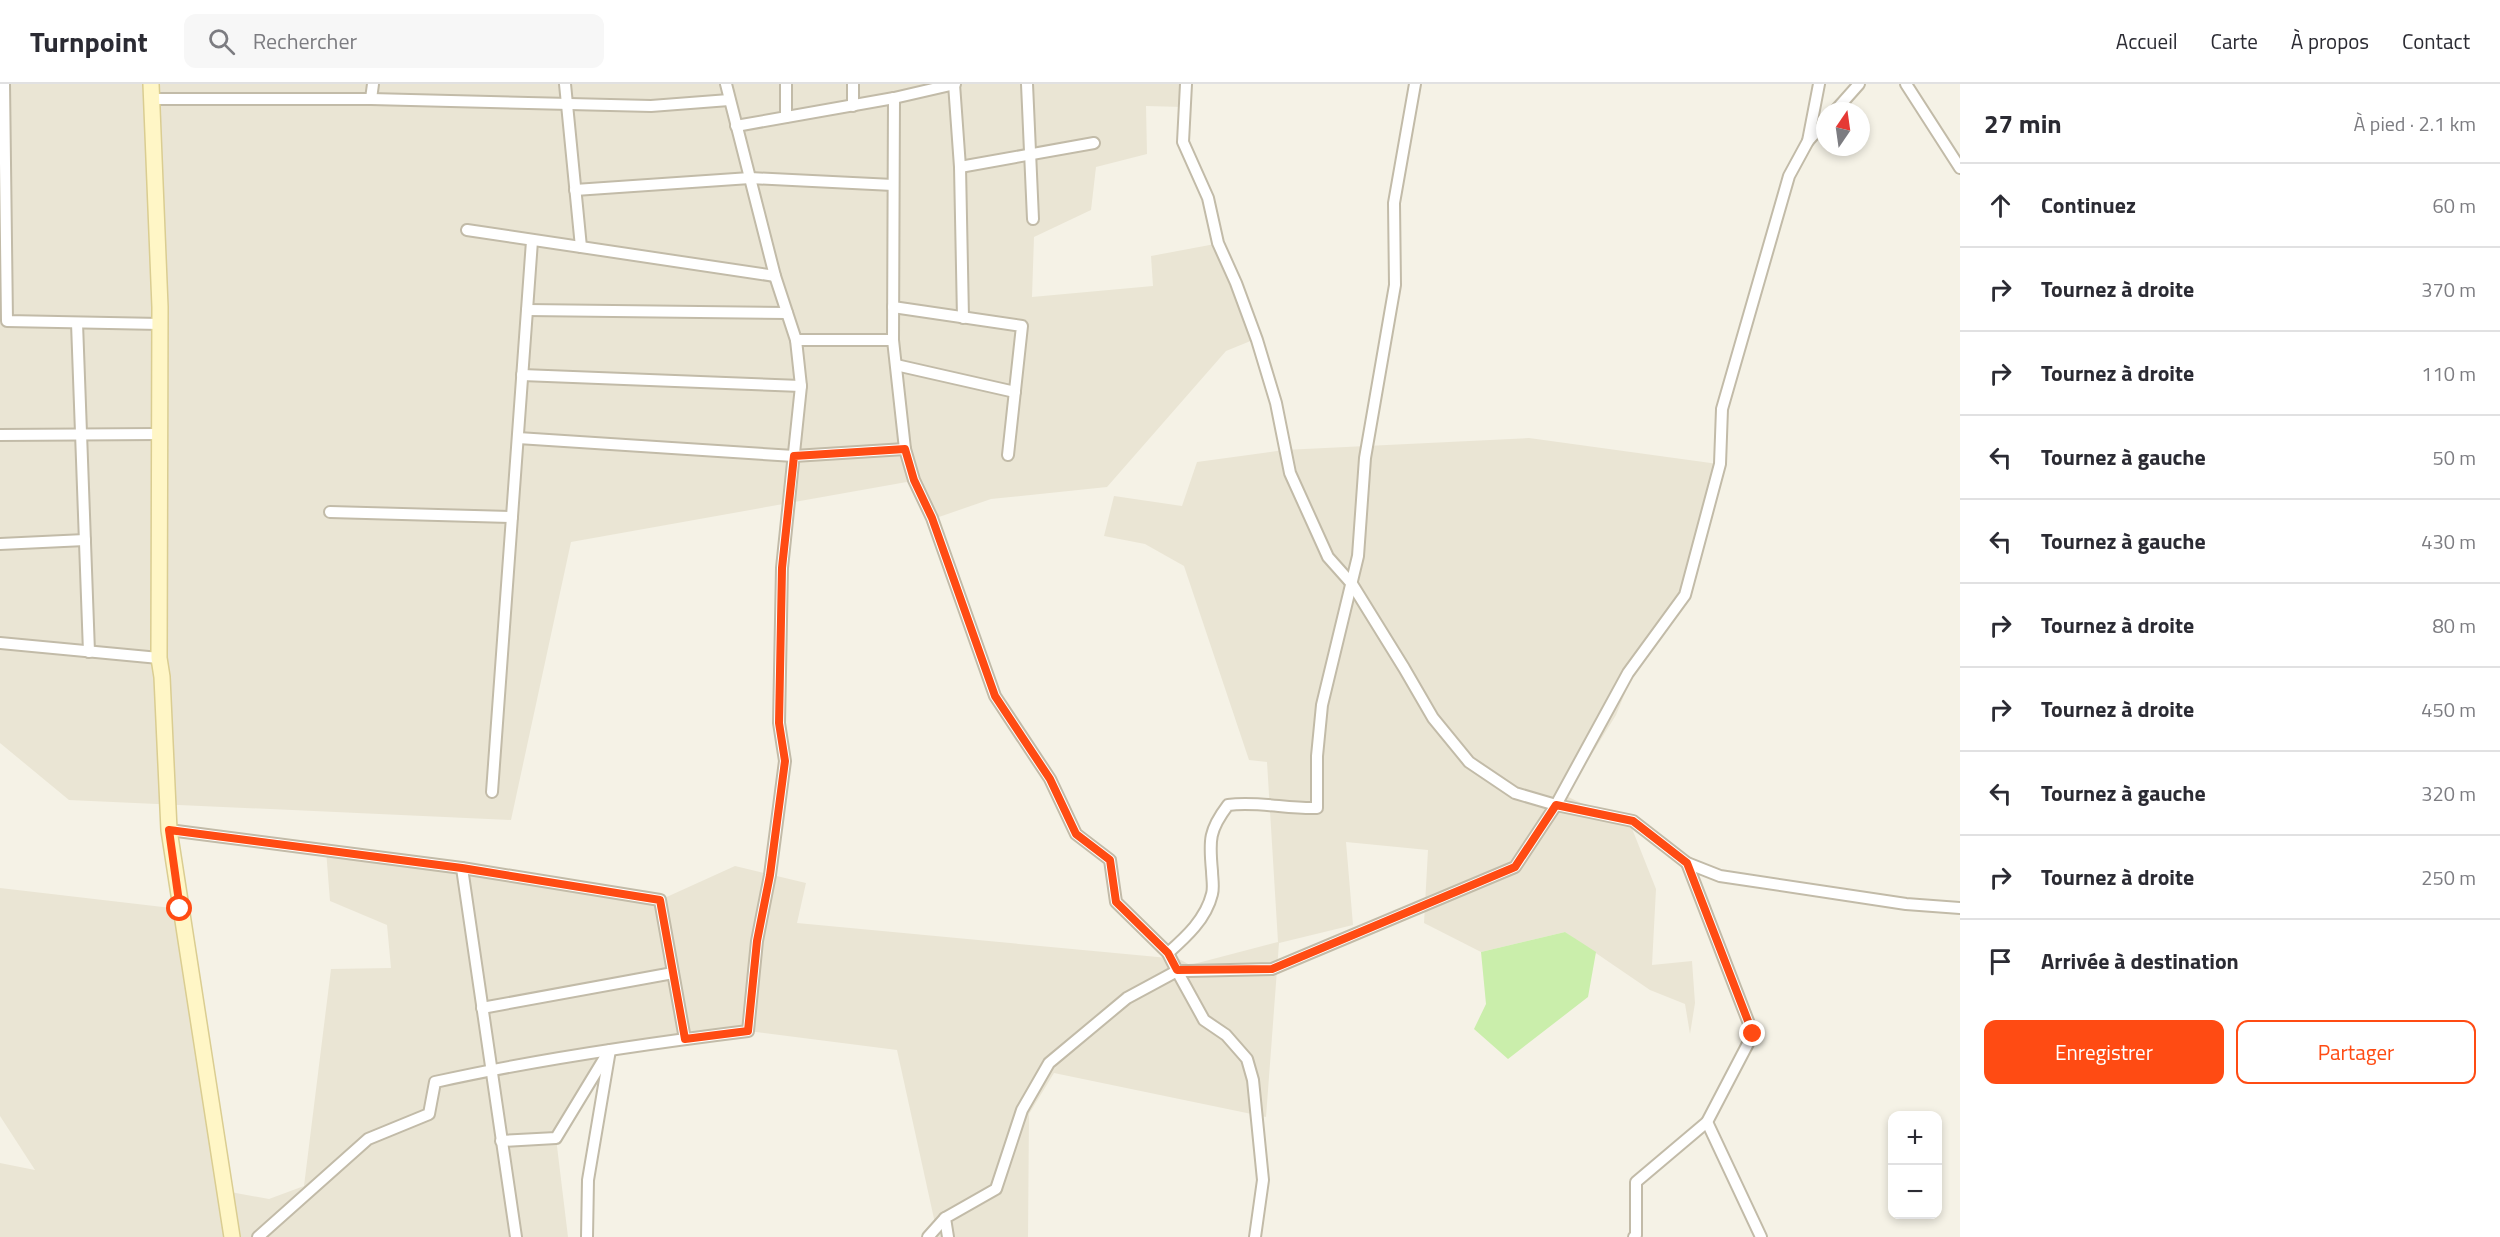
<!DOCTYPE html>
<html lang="fr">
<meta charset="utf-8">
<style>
body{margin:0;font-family:"Titillium Web",sans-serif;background:#f7f7f7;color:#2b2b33}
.controls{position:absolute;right:18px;bottom:18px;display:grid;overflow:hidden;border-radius:12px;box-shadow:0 3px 9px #0003}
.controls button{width:54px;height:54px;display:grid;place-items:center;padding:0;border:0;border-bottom:2px solid #e1e1e2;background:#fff;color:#2b2b33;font:30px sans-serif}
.compass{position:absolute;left:1816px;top:18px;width:54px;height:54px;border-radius:50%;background:#fff;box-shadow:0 3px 9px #0003;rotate:13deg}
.stop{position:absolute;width:18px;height:18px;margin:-14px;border:4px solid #ff4b13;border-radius:50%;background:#fff}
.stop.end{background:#ff4b13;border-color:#fff;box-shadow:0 2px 6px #0008}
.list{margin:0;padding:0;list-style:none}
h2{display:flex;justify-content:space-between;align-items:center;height:78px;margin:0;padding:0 24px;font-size:26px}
h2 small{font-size:20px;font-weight:400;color:#7c7c81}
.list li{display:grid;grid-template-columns:39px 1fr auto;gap:18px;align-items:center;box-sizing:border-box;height:84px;padding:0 24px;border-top:2px solid #e1e1e2}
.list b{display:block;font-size:22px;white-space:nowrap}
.list em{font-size:20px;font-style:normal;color:#7c7c81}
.actions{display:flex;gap:12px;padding:18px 24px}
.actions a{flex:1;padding:14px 0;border:2px solid #ff4b13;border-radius:12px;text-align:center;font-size:21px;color:#ff4b13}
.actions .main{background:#ff4b13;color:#fff}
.icon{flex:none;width:33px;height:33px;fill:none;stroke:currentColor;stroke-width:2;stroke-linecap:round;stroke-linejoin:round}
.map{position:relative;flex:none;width:1960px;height:1153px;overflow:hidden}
header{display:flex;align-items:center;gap:36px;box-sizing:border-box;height:84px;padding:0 30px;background:#fff;border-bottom:2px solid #e1e1e2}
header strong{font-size:28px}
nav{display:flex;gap:33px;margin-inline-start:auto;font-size:21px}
.search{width:420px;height:54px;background:#f7f7f7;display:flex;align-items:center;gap:15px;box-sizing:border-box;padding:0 21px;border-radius:12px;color:#7c7c81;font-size:22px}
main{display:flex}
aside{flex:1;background:#fff}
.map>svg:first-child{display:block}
</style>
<header>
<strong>Turnpoint</strong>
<div class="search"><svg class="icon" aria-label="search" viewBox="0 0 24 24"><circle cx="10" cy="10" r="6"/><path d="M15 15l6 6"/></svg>Rechercher</div>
<nav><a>Accueil</a><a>Carte</a><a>À propos</a><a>Contact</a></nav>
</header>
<main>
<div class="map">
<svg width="1960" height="1153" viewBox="0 0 1960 1153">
<rect width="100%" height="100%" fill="#f5f2e6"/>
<!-- residential -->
<g fill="#eae5d4">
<path d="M0 0H1184L1183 23 1146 22 1147 70 1096 83 1091 126 1034 153 1032 213 1153 202 1151 172 1215 160 1233 200 1253 256 1226 267 1107 403 991 415 936 434 918 396 571 458 511 736 69 716 0 659Z"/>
<path d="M1529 354 1718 380 1686 512 1632 592 1616 631 1566 712 1631 742 1656 805 1652 881 1692 877 1695 919 1690 950 1685 920 1650 906 1565 848 1481 868 1424 839 1428 766 1346 758 1353 841 1279 859 1266 1033 1054 989 1029 1030 1028 1153H938L897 966 748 947 610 966 556 1054 568 1153H0V1079L35 1086 0 1032V804L180 825 225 1107 269 1115 304 1102 331 885 391 884 387 841 330 817 326 766 660 816 735 782 806 799 797 839 1179 875 1190 881 1278 858 1267 678 1249 676 1184 482 1145 460 1104 452 1114 412 1182 422 1197 378 1284 366Z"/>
</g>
<!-- green -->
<path fill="#caeeab" d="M1565 848 1596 868 1588 913 1508 975 1474 945 1486 920 1481 868Z"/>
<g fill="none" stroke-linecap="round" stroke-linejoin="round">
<!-- street casing -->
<g stroke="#c2bba8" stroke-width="14">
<g id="street">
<path d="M4 0 7 237 160 240"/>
<path d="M565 0 581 163"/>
<path d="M786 0V33"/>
<path d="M954 0 960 83 963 234"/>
<path d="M1027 0 1033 135"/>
<path d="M1186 0 1183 58 1208 114 1218 159 1236 199 1257 256 1276 319 1290 389 1328 473 1352 500 1404 584 1433 634 1469 678 1515 709 1556 721 1633 737 1687 779 1720 792 1906 820 1960 824"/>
<path d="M1906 0 1960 84"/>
<path d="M894 14 893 256 905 365 914 396 932 434 995 612 1050 695 1076 750 1110 776 1116 818 1168 869 1177 887H1188L1272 885 1515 783 1556 721 1628 589 1685 511 1720 380 1722 325 1789 92 1808 57 1819 0"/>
<path d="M152 15H371L651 22 729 16"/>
<path d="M371 15 373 0"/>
<path d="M853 22V0"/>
<path d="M1835 27 1859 0"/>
<path d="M736 42 894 14 955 0"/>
<path d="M1808 57 1825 38"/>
<path d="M960 83 1094 59"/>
<path d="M575 106 750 94 893 101"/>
<path d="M467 146 775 192"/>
<path d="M893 223 1022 242 1008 371"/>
<path d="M527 226 787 229"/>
<path d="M77 239 89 568"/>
<path d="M796 256H893"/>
<path d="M896 281 1015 308"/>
<path d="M522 291 801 302"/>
<path d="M0 351 159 350"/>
<path d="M518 354 794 372 905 365"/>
<path d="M330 428 512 433"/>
<path d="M0 460 85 456"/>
<path d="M0 559 159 574"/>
<path d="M492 708 532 157"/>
<path d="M169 746 462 784 660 816 685 955"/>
<path d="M462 784 516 1153"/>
<path d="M1168 869C1186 853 1206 835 1212 810 1214 803 1212 794 1212 787 1209 756 1209 746 1228 721 1258 717 1287 725 1317 724V672L1322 621 1358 472 1365 374 1395 201 1394 119 1415 0"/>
<path d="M482 924 673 889"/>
<path d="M1707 1038 1761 1153"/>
<path d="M501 1057 556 1054 607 970"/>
<path d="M258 1153 368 1055 429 1030 435 998C538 975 643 960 748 947L757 857 770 791 785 677 779 639 782 484 801 302 796 256 775 192 726 0"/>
<path d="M587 1153 588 1096 610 966"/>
<path d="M928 1153 945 1134"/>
<path d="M948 1153 945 1134 996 1105 1022 1026 1049 979 1127 914 1177 887 1204 936 1226 951 1247 975 1253 996 1263 1096 1255 1153"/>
<path d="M1634 1153 1636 1151V1098L1707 1038 1753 950 1687 779"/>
</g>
</g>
<!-- secondary casing -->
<g stroke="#dacd91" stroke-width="18">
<path id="secondary" d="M151 0 160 223 159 574 162 593 169 746 232 1153"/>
</g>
<!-- street -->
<use href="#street" stroke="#fff" stroke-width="10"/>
<!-- secondary -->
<use href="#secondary" stroke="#fff6c6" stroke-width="15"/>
</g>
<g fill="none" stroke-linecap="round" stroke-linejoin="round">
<!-- route -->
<path stroke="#ff4b13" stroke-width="8" d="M180 825 169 746 462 784 660 816 685 955 748 947 757 857 770 791 785 677 779 639 782 484 794 372 905 365 914 396 932 434 995 612 1050 695 1076 750 1110 776 1116 818 1168 869 1177 886 1272 885 1515 783 1556 721 1633 737 1687 779 1753 950"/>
</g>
</svg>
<div class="controls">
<button>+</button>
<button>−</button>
</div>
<svg class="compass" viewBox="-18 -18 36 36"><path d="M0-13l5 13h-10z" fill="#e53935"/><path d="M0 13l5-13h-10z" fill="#7c7c81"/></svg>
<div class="stop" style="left:180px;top:825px"></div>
<div class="stop end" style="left:1753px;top:950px"></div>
</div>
<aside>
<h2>27 min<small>À pied · 2.1 km</small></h2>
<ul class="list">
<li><svg class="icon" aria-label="ahead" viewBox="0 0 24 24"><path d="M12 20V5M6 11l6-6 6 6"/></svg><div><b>Continuez</b></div><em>60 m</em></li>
<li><svg class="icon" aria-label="right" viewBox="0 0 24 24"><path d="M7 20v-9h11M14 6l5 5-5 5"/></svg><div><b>Tournez à droite</b></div><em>370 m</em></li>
<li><svg class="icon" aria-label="right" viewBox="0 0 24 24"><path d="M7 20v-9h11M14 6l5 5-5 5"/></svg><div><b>Tournez à droite</b></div><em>110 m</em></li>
<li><svg class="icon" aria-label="left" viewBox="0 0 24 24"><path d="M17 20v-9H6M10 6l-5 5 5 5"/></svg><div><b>Tournez à gauche</b></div><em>50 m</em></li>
<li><svg class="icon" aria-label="left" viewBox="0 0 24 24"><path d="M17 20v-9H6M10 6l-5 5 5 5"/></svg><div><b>Tournez à gauche</b></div><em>430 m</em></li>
<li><svg class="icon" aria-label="right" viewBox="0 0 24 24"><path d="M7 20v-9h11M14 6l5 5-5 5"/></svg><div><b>Tournez à droite</b></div><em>80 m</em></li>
<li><svg class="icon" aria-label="right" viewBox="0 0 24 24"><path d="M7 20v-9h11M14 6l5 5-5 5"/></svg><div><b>Tournez à droite</b></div><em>450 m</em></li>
<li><svg class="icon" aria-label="left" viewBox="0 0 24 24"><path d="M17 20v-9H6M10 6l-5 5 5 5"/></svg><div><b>Tournez à gauche</b></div><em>320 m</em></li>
<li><svg class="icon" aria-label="right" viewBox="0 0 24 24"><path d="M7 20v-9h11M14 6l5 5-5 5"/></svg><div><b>Tournez à droite</b></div><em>250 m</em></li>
<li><svg class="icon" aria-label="arrive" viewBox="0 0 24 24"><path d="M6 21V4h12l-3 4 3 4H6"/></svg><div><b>Arrivée à destination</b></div></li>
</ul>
<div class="actions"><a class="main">Enregistrer</a><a>Partager</a></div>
</aside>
</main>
